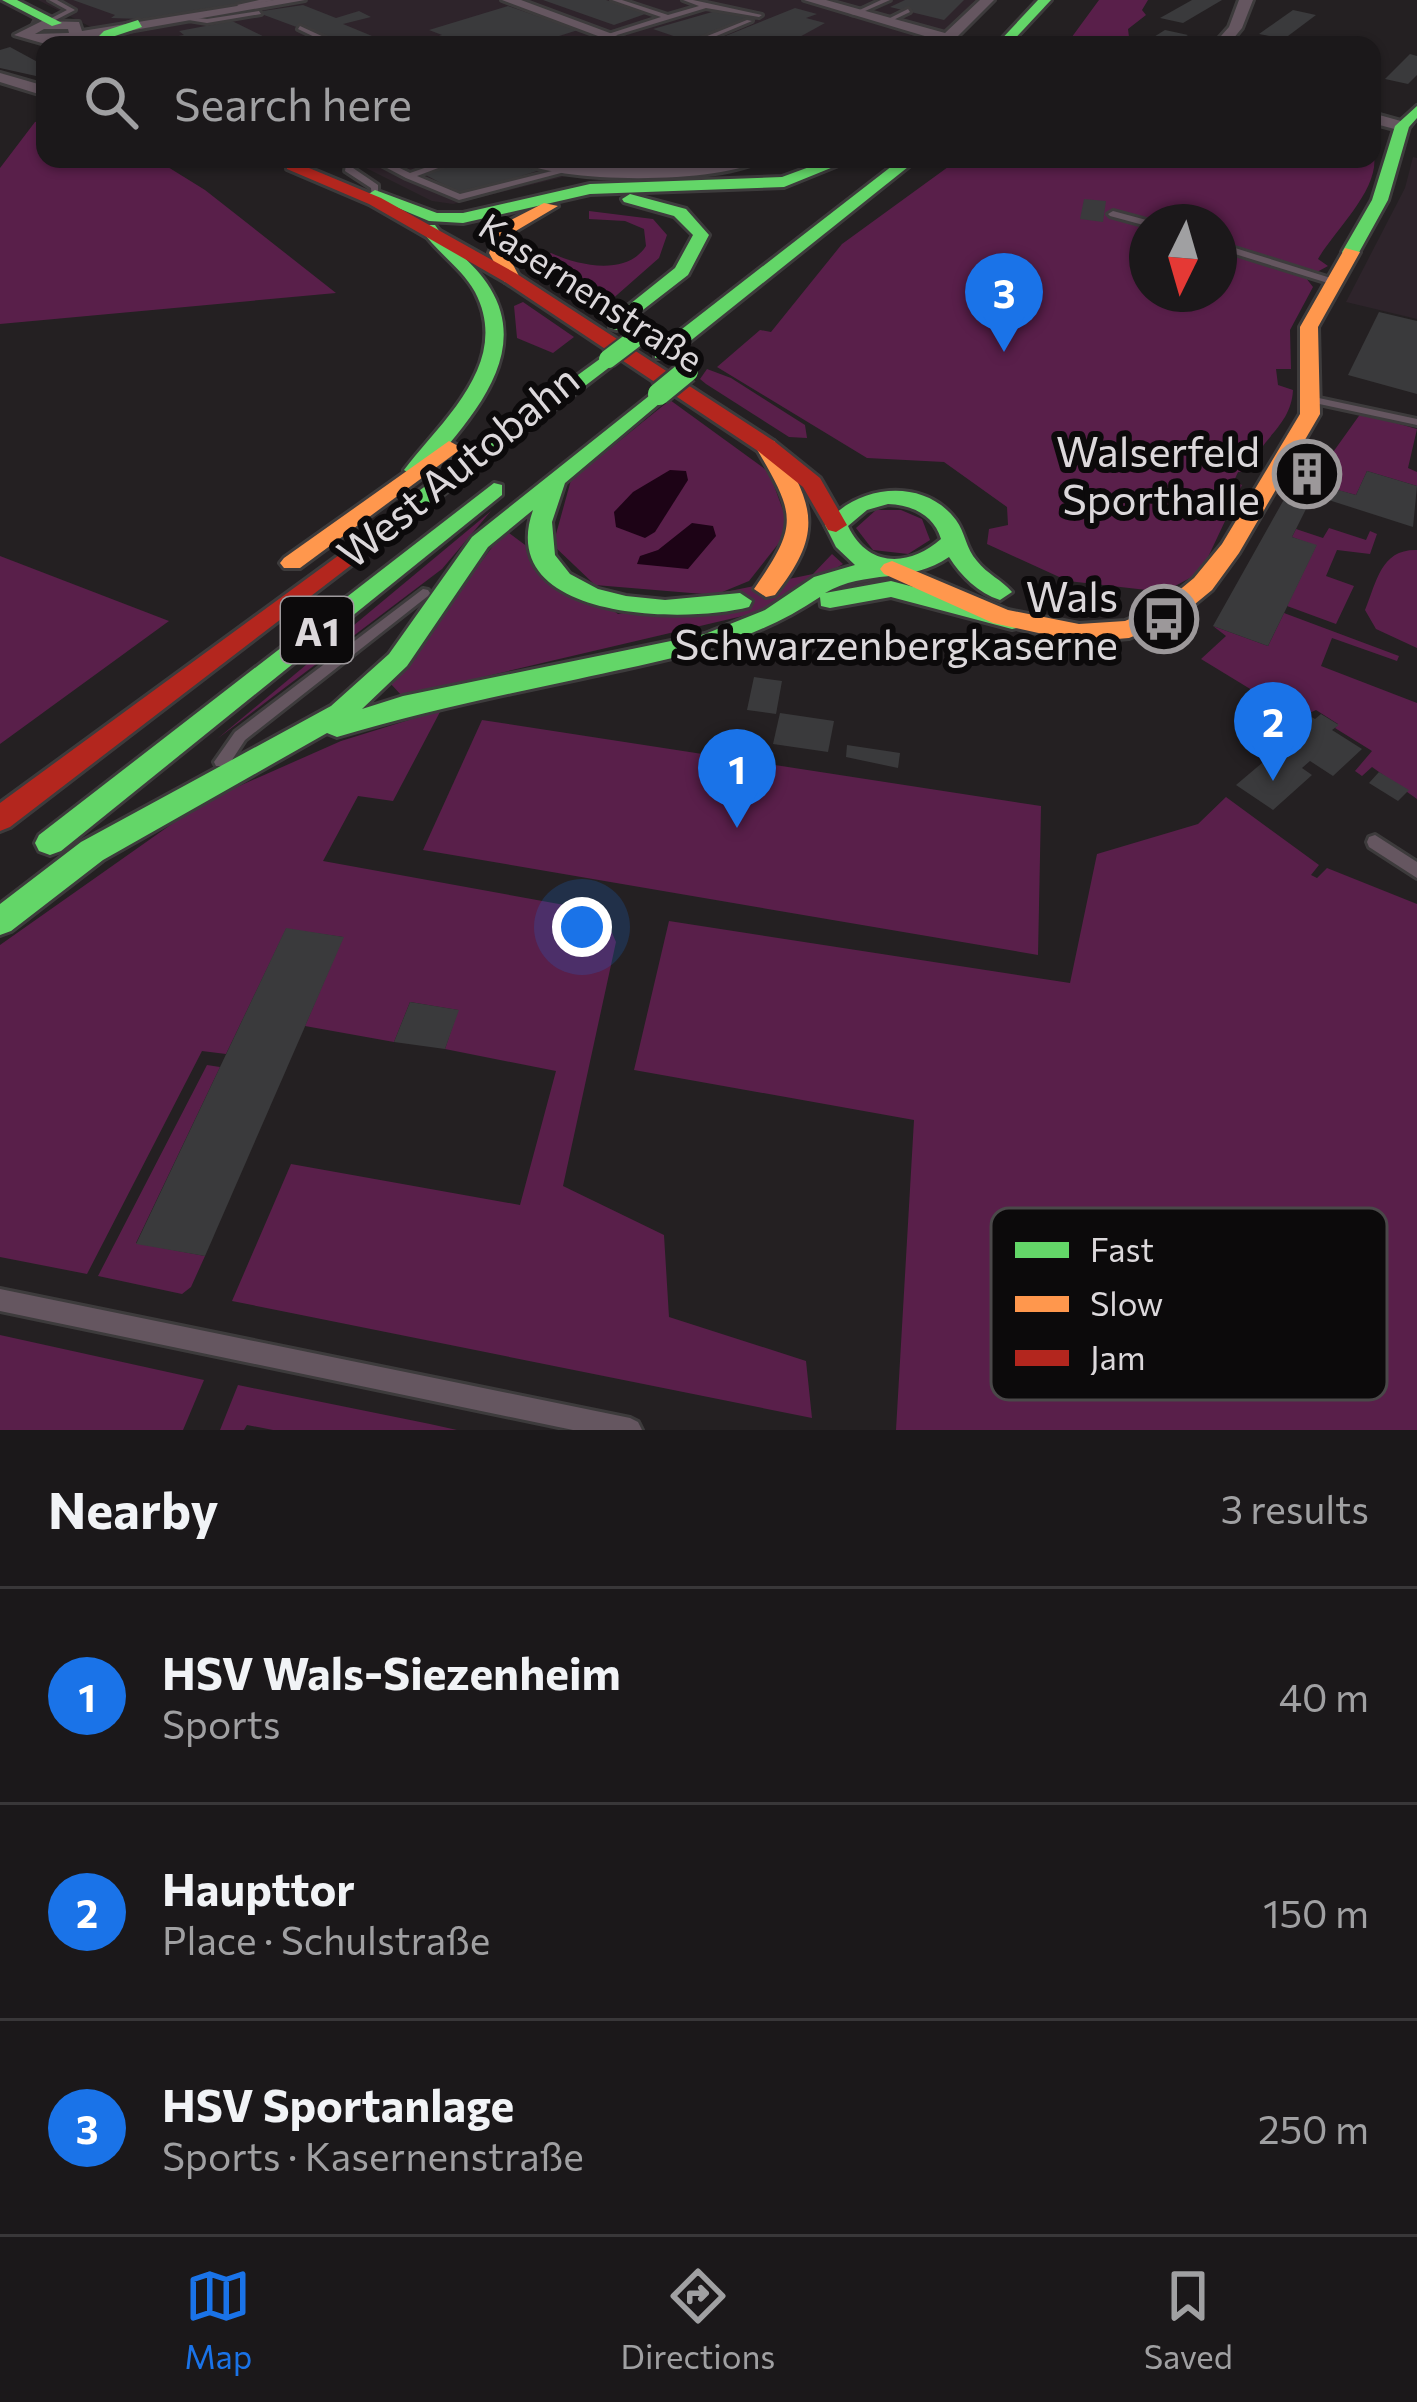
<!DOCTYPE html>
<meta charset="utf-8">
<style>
body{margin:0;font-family:Commissioner,sans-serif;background:#242123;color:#f1f3f6}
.compass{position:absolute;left:1129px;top:204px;width:108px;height:108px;border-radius:50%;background:#1b181a;box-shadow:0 3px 9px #0004;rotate:185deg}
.you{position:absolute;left:582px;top:927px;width:42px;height:42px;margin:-30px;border:9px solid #fff;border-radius:50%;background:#1a73e8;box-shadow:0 0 0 18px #1a73e833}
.badge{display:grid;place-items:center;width:78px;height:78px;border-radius:50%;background:#1a73e8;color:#fff;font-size:39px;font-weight:700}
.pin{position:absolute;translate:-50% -99px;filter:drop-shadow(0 3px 6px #0008)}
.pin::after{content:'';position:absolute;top:63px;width:42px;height:36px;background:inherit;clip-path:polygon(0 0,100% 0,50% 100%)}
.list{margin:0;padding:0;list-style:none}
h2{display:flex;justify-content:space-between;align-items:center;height:156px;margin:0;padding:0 48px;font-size:51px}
h2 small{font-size:39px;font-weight:400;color:#a0a0a2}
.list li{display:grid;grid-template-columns:78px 1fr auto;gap:36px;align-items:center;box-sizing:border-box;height:216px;padding:0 48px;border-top:3px solid #393739}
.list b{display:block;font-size:45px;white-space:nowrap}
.list p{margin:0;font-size:39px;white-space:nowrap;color:#a0a0a2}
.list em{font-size:39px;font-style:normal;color:#a0a0a2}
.icon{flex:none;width:66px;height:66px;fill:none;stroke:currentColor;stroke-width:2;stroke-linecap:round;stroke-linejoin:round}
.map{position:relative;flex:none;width:1417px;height:1430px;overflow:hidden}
.search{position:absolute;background:#1b181a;box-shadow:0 3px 9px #0004;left:36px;right:36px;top:36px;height:132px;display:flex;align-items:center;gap:30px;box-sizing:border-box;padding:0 42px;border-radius:24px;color:#a0a0a2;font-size:45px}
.sheet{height:804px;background:#1b181a}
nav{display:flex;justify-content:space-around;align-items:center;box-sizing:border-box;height:168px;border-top:3px solid #393739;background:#1b181a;font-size:33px;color:#a0a0a2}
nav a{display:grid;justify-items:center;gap:6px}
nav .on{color:#1a73e8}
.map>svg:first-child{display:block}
</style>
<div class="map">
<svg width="1417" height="1430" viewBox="0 0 1417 1430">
<rect width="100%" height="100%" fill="#242022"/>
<!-- built -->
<g fill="#2e242b">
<path d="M38 0H997L951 45H126Z"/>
<path d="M1413 157 1417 158V319L1346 302 1405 188Z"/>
<path d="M348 159H786L722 171 575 174 453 204 432 201Z"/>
</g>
<!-- green -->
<g fill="#591f4a" fill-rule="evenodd">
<path d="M1099 0H1148L1142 10 1146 15 1128 29 1130 45H1066Z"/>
<path d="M45 120V159H155L205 190 336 293 0 324V168L35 122Z"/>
<path d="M1372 148C1386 184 1336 228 1318 259L1328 266 1306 278 1313 287 1290 330 1291 369H1276L1278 385 1293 390C1291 427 1260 437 1250 471L1238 472 1234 481 1242 485 1201 572 1164 592 1068 581 987 544 989 529 1008 525 1007 507 944 462 867 458 717 367 760 330 771 332 842 244 959 159H1372ZM1147 222H1219V294H1147Z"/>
<path d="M589 211 653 219 667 235 659 258 601 309 534 261 551 253C579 266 627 276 646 246L644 229 625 221 589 219Z"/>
<path d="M523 302 574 337 553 353 517 338 514 306Z"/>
<path d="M707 369 731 378 805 425 807 438 789 437 706 384 700 379Z"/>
<path d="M670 400 769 472 790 529 749 581 715 595 595 585 553 545 571 480Z"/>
<path d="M1361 413 1417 429 1408 468 1417 472V486L1367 471 1356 495 1311 483Z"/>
<path d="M876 510H901L922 519 930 540 908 554 873 550 856 528Z"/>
<path d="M491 511 442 569 217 739Z"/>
<path d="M1329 528 1366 540 1370 531 1377 534 1370 554 1337 550 1326 576 1354 586 1336 624 1287 606 1316 546 1292 537 1296 529 1323 538Z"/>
<path d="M505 530 618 614 813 574 832 554 843 564 764 611 402 696 390 683Z"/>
<path d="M1417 550V648L1376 629 1365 610C1377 581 1381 549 1417 550Z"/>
<path d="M0 556 169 621 0 744Z"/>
<path d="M1284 613 1399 656 1397 661 1332 638 1321 666 1417 703V799L1372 767 1362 776 1355 771 1372 751 1335 728 1338 724 1316 710 1298 718 1201 659 1226 636 1213 626 1268 646Z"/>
<path d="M441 710 393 801 358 796 323 861 603 912 616 942 563 1186 664 1235 669 1317 806 1361 812 1418 232 1301 291 1164 520 1205 556 1071 445 1049 458 1010 410 1002 394 1042 305 1026 343 937 286 929 226 1054 202 1051 87 1274 0 1257V945L203 802 341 741Z"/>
<path d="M482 720 1041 806 1038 955 423 850Z"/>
<path d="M1226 797 1319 865 1311 875 1317 878 1327 868 1417 904V1430H896L914 1120 634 1070 669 921 1070 983 1097 854 1198 824Z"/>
<path d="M207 1065 220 1067 136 1243 205 1256 191 1287 182 1294 98 1276Z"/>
<path d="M0 1335 204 1380 183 1430H0Z"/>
<path d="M238 1385 430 1424 457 1430H273L247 1425 244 1430H220Z"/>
</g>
<!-- water -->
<g fill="#1d0316">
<path d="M670 470 686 471 688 480 655 532 645 538 616 527 614 512 633 492Z"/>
<path d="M692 523 713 526 716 536 688 569 637 564 640 556 658 550Z"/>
</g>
<!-- building -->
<g fill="#3a3a3c">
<path d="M73 0H246L247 2 141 19 111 18 115 15Z"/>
<path d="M543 0H606L648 13 614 25Z"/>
<path d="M905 0H964L944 20 890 7Z"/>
<path d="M1192 0H1222L1183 23 1160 18Z"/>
<path d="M303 5 336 18 359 11 371 17 343 24 372 36 345 45 256 12Z"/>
<path d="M508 6 578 30 531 45H400L391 41 403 37 416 43 442 35 429 30Z"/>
<path d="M726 8 760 18 691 42 653 29Z"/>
<path d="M795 8 817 14 806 18 825 23 785 45 713 41Z"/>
<path d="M1293 10 1316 15 1284 39 1259 34Z"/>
<path d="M232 21 281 45 148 41 184 35 179 31Z"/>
<path d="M1165 30 1188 35 1172 45H1141Z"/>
<path d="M10 47 45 66V78L0 68V50Z"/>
<path d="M1410 54 1417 56V75L1408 84 1385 79Z"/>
<path d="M463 159H514L540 170 463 195 422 173Z"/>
<path d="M1084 199 1106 201 1103 222 1080 219Z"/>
<path d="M1379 312 1417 321V394L1348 375Z"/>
<path d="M1367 471 1417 486 1413 527 1313 495 1292 537 1317 545 1268 646 1213 626 1296 478 1356 495Z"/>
<path d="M754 677 782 681 776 714 747 710Z"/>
<path d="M780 713 834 721 828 752 773 744Z"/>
<path d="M1321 714 1339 725 1332 730 1362 749 1333 776 1310 761 1302 768 1312 775 1273 810 1236 785 1275 752 1285 758 1293 750 1279 741 1308 715 1315 719Z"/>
<path d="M847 745 900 753 898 768 846 757Z"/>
<path d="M1379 772 1409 790 1398 801 1369 783Z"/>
<path d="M286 928 344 937 205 1256 136 1244Z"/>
<path d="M410 1002 459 1010 445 1049 394 1042Z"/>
</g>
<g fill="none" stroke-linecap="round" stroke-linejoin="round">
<!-- secondary-tunnel -->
<path stroke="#403c3e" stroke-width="22" stroke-dasharray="22 10" stroke-linecap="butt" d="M31 22 72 43"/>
<!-- lane casing -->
<g stroke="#3d3b3c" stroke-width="6">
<g id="lane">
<path d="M49 0H57L75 10 44 26H40V24L67 10Z"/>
<path d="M259 0H275L240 7 237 5Z"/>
<path d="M612 0H622L668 15 699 6 683 0H693L762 15 759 17 706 8 607 38 605 35 661 17Z"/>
<path d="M881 0H890L856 15 851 14Z"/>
<path d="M908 9 910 12 887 23 882 22Z"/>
<path d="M259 11 261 14 207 23 176 18 179 16 207 19Z"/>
<path d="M747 20 752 21 695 45H685Z"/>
<path d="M300 26 339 44 341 45H331L298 29Z"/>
<path d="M347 159H355L353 168 378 185V197H372L371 188 345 171Z"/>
<path d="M370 159H381L410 173 450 159H462L417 176 460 194 572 166 576 169 459 200 406 178Z"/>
<path d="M1113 211 1150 221 1151 222H1147V226L1110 216 1108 214Z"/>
<path d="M1219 243 1337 280 1339 282 1331 284 1219 249Z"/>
<path d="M1314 397 1417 419V425L1310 402V398Z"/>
<path d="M423 589 428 590 430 593 428 596 245 740 228 766H216L214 762 235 732Z"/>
<path d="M1375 835 1417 862V878L1369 847 1367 842 1369 837Z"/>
<path d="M0 1289 630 1418 638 1422 642 1430H573L0 1311Z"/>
</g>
</g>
<!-- street casing -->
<g stroke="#3d3b3c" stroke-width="6">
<g id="street">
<path d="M274 0H305L49 45 14 35 42 21 79 22 82 31ZM44 29H68L69 33 35 34Z"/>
<path d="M502 0H521L642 45H622Z"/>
<path d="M804 0H826L945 33 980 0H994L949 45H934L938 40Z"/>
<path d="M1239 0H1253L1242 28 1228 45H1213L1229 27Z"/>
<path d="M0 73 45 86V96L0 82Z"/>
<path d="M1372 113 1408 123 1410 126 1402 131 1372 123Z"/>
<path d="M516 159 639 166 763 159C724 184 555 185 516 159Z"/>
</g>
</g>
<!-- fast casing -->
<g stroke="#3d3b3c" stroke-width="6">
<g id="fast">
<path d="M2 0H17L62 23 52 26Z"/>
<path d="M1038 0H1051L1009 45H996Z"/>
<path d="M138 20 142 27 112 37 103 45H90L104 31Z"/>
<path d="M1417 106V118L1409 127 1388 200 1357 256H1345L1342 252 1372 200 1395 126Z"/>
<path d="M831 159H853L784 187 590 194 463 223 429 221 367 195 375 190 437 213H463L590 184 782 177Z"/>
<path d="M901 159H918L669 358H655V350Z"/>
<path d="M630 194 686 209 709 235 688 275 617 330 610 328V320L675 268 693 235 674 216 624 202 622 199Z"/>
<path d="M423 225H435C451 249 476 264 490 288 533 358 465 424 423 475L415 477 404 470C442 420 512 363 475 292 462 268 436 252 421 229Z"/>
<path d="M608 353 618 359 615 363 432 503H416V493Z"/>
<path d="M659 388 669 394 666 398 565 483 552 522 555 555 570 574 598 589 626 596 665 600 740 593 752 601 749 607C685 624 494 621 533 510L488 547 407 666 362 709 403 696 705 634 765 610 814 577 855 565 836 547 825 525C855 485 923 476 956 520 965 532 966 549 977 561 987 574 1002 580 1012 592L1000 600C978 593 961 576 949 557 911 584 865 569 825 593L891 581 1021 615 1024 621 1021 627 1012 629 891 597 830 608 821 606 820 597C746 647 664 660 578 679 497 696 417 713 337 737L327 733 103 860 11 931 0 935V904L81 842 331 706 389 654 472 537ZM888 504C912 505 934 515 941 539 909 567 868 568 848 526L867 510Z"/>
<path d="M494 483 502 485V495L61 851 50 855 39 851 35 843 39 835Z"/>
</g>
</g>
<!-- slow casing -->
<g stroke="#3d3b3c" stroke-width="6">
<g id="slow">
<path d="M544 203 558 206 514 232 507 253 520 278 505 282 489 253 501 225Z"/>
<path d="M1345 248 1360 252 1318 327 1320 414 1239 553 1212 590 1178 618 1129 638 1079 642 993 623 884 574 880 569 884 564 892 561 1008 610 1079 624 1125 621 1160 606 1194 578 1222 544 1300 414V327Z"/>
<path d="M766 440 774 441C815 505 824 533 775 595L766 597 754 589C800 523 795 515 755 446Z"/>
<path d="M449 441 460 447 457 452 300 568H284L280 563 284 558Z"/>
</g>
</g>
<!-- jam casing -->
<g stroke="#3d3b3c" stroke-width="6">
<g id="jam">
<path d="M287 163H297L381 198 517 274 774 441 820 478 847 525 836 532 828 530 803 487 758 451 505 282 369 204 287 169Z"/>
<path d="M346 550 358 558 354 563 10 827 0 831V803Z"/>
</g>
</g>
<!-- lane -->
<use href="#lane" fill="#655660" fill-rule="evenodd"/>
<!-- street -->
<use href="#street" fill="#655660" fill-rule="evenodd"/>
<!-- fast -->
<use href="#fast" fill="#63d668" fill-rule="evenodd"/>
<!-- slow -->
<use href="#slow" fill="#ff974d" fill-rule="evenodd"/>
<!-- jam -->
<use href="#jam" fill="#b3261e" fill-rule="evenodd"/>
<!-- fast-bridge-far1 casing -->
<g stroke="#3d3b3c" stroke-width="22" stroke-linecap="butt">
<path id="fast-bridge-far1" d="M608 359 637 337"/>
</g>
<!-- fast-bridge casing -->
<g stroke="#3d3b3c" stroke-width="27" stroke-linecap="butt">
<path id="fast-bridge" d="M659 394 687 371"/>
</g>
<!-- fast-bridge-far1 -->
<use href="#fast-bridge-far1" stroke="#63d668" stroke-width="18"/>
<!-- fast-bridge -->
<use href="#fast-bridge" stroke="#63d668" stroke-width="22"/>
</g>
<!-- icons -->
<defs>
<g id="building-ring" transform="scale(3.45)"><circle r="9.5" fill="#0c0a0b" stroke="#9c989a" stroke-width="1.5"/><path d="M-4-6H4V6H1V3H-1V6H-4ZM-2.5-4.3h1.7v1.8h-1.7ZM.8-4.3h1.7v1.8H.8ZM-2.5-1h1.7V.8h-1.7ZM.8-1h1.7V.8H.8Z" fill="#9c989a"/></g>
<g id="bus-ring" transform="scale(3.45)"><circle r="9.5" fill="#0c0a0b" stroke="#9c989a" stroke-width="1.5"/><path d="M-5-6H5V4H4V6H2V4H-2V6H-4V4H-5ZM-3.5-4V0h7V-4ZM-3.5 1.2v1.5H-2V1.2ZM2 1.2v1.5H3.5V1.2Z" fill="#9c989a"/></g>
</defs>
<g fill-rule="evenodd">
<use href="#building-ring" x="1307" y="474"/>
<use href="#bus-ring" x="1164" y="619"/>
</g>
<g text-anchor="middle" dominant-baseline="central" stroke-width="12" stroke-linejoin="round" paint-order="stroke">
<!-- far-street labels -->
<g font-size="36" fill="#dcd8db" stroke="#0c0a0b">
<text transform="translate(592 291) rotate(33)">Kasernenstraße</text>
</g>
<!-- shield labels -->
<rect fill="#0c0a0b" stroke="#9e9a9d" stroke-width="3" x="281" y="597" width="72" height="66" rx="9"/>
<g font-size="39" font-weight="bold" fill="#dcd8db">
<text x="317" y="630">A1</text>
</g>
<!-- poi labels -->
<g font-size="42" fill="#dcd8db" stroke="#0c0a0b" text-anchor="end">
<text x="1260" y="450">Walserfeld<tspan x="1260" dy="48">Sporthalle</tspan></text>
<text x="1118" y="595">Wals<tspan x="1118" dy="48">Schwarzenbergkaserne</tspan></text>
</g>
<!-- street labels -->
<g font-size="42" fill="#dcd8db" stroke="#0c0a0b">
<text transform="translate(457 465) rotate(-39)">West Autobahn</text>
</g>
</g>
<!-- legend -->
<rect x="991" y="1208" width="396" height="192" rx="18" fill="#0c0a0b" stroke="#4a4849" stroke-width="3"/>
<rect x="1015" y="1242" width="54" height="16" fill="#63d668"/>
<rect x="1015" y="1296" width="54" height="16" fill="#ff974d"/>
<rect x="1015" y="1350" width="54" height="16" fill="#b3261e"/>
<g font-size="33" fill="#dcd8db">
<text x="1090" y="1262">Fast</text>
<text x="1090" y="1316">Slow</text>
<text x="1090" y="1370">Jam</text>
</g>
</svg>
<svg class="compass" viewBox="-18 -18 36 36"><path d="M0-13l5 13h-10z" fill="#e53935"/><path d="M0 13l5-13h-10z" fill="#a0a0a2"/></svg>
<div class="you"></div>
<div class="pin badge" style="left:737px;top:828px">1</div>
<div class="pin badge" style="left:1273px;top:781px">2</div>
<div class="pin badge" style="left:1004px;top:352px">3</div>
<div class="search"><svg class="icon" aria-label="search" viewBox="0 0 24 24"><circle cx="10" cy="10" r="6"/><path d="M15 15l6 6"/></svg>Search here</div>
</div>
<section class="sheet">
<h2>Nearby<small>3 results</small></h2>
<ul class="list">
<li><span class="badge">1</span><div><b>HSV Wals-Siezenheim</b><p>Sports</p></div><em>40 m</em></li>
<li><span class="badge">2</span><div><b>Haupttor</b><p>Place · Schulstraße</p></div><em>150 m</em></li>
<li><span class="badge">3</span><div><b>HSV Sportanlage</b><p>Sports · Kasernenstraße</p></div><em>250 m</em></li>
</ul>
</section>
<nav>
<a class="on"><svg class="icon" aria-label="map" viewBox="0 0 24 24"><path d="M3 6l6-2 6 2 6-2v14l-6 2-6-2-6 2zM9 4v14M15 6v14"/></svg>Map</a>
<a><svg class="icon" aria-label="directions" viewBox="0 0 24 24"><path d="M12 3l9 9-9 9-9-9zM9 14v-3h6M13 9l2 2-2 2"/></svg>Directions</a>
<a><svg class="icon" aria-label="saved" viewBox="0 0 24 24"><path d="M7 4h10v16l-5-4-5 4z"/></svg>Saved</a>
</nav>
